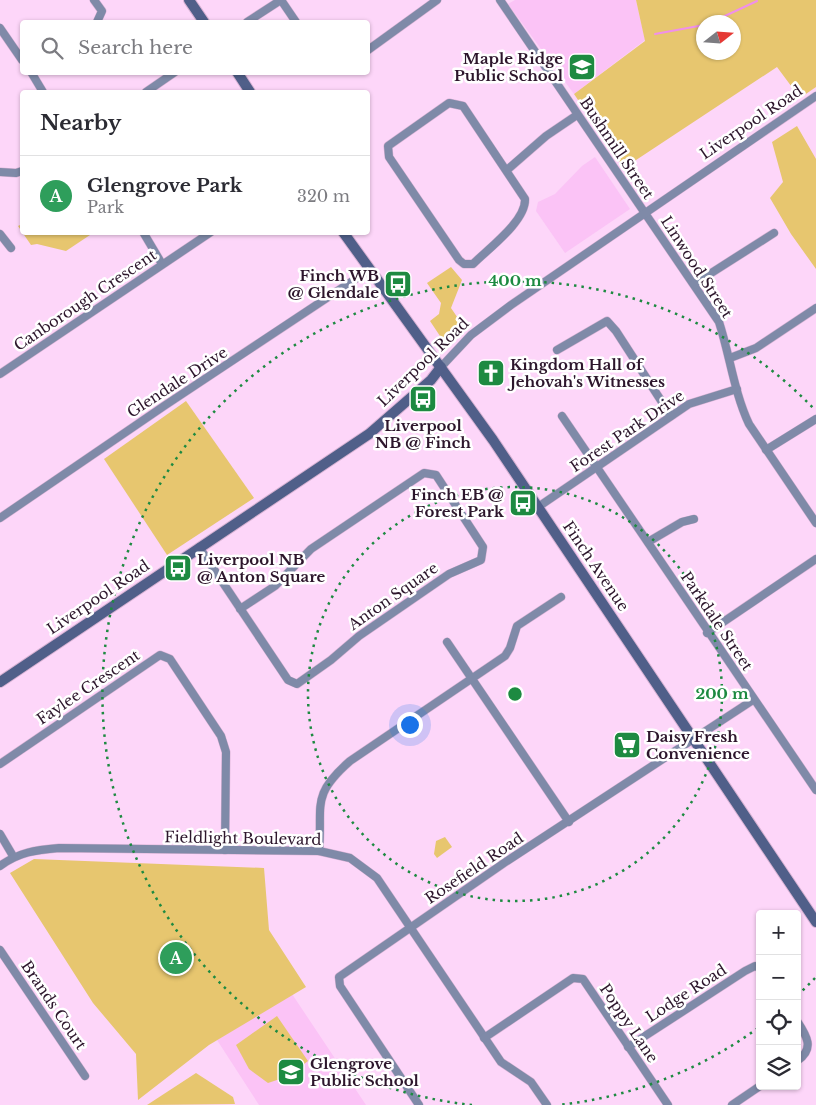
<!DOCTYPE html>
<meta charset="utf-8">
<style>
body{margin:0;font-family:"Libre Baskerville",serif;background:#f7f7f7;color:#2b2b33}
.controls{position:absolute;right:15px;bottom:15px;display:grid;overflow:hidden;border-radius:5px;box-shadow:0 1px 4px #0004}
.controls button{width:45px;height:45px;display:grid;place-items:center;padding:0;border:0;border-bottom:1px solid #e1e1e2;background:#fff;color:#2b2b33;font:25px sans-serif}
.compass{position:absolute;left:696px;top:15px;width:45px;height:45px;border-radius:50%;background:#fff;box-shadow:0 1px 4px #0004;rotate:73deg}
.you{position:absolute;left:409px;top:724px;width:18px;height:18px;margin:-12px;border:4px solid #fff;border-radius:50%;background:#1a73e8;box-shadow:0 0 0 8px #1a73e833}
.badge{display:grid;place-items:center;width:32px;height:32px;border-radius:50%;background:#2563eb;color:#fff;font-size:16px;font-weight:700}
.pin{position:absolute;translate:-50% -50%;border:2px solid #fff;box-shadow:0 1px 5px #0006}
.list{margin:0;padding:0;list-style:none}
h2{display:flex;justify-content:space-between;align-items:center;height:65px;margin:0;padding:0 20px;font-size:21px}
h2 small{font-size:16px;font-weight:400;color:#7c7c81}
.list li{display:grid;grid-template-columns:32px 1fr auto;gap:15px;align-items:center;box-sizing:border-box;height:80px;padding:0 20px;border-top:1px solid #e1e1e2}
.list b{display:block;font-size:19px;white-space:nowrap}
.list p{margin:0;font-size:16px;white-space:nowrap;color:#7c7c81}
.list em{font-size:16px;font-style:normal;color:#7c7c81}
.icon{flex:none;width:28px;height:28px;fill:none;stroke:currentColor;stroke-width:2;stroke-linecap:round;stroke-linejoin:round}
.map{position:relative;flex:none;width:816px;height:1105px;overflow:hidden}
.search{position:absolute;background:#fff;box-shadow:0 1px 4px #0004;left:20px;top:20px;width:350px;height:55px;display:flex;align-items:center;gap:12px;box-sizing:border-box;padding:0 18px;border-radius:5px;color:#7c7c81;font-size:19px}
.panel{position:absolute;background:#fff;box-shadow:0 1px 4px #0004;left:20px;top:90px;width:350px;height:145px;border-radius:5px}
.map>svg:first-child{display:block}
</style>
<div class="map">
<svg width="816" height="1105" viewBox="0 0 816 1105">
<rect width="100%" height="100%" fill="#fdd6f9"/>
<!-- built -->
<g fill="#fbc3f6">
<path d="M515 0H636L645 40 574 94 508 4Z"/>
<path d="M595 157 630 209 565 253 536 211 538 202 555 194 582 166Z"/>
<path d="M292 994 366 1105H259L217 1040Z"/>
</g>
<!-- green -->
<g fill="#e7c66f" fill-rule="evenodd">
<path d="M636 0H816V87L800 98 777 67 624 168 574 94 645 41ZM704 22H734V52H704Z"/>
<path d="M797 126 816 159V269L791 234 770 198 783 182 772 142Z"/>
<path d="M22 224V232L93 233 66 251 37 244 31 245 18 226Z"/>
<path d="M451 267 462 280 451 308 466 330 444 342 430 321 439 314 441 303 427 283Z"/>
<path d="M186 401 254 498 167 555 104 459Z"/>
<path d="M445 837 452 847 437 858 434 854 436 841Z"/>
<path d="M34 859 264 868 269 930 306 987 209 1045 138 1100 136 1054 93 1003 10 873Z"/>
<path d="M277 1016 308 1061 289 1076 268 1083 249 1069 236 1045Z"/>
<path d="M196 1073 233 1097 235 1104 147 1105Z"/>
</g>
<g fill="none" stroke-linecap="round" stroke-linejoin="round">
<!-- stream -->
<g stroke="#f08fea" stroke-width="2">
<path d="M712 22 757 1"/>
<path d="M655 34 704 25"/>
</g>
<!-- minor casing -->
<g stroke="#d8b3d4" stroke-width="9">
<g id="minor">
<path d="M94 0 102 11 97 22"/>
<path d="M281 0 296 22"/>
<path d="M500 0 719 322C730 356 734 392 749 424L816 523"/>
<path d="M247 22 281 0"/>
<path d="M0 28 22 60"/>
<path d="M368 50 437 0"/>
<path d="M31 72 43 92"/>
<path d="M146 92 175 72"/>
<path d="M449 103 463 106 525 199C526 221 489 248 473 264H464L459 260 389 157 388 146Z"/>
<path d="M507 170 546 136 577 115"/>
<path d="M0 172 16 173 22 171"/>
<path d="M143 232 162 264"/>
<path d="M0 234 11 248"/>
<path d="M694 284 774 233"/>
<path d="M557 350 607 321 616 331 671 416"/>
<path d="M730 358 756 348 816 308"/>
<path d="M441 367 471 335 511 305 816 96"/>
<path d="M0 374 211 232"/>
<path d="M562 416 816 790"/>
<path d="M766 450 816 419"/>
<path d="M538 507 689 404 737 389"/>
<path d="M0 518 164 406 369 270"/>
<path d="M648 542 682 522 694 519"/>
<path d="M199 547 288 680 297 684 331 660 359 636 449 574 481 560 483 547 436 475 424 473 311 549 275 586 240 609"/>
<path d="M707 633 816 559"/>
<path d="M447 642 569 822"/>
<path d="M0 764 160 655 170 659 221 736 226 752 225 850"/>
<path d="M0 834 13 856"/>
<path d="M319 851C323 805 310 796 350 761L505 656 510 648 517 626 561 597"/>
<path d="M0 866C19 852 36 850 59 848L319 851 350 858 377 878 501 1062 531 1082 547 1105"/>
<path d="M0 950 85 1076"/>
<path d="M797 1021C807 1036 815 1049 797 1061"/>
<path d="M484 1038 573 978 583 979 668 1105"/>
<path d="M628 1047 745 971 755 966 760 968"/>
<path d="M419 1105 340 986 339 977 504 863 753 700"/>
<path d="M732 1105 760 1086"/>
</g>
</g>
<!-- secondary casing -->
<g stroke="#d8b3d4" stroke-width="12">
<g id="secondary">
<path d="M189 0 204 22"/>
<path d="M237 72 250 92"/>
<path d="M343 232 493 440 816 922"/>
<path d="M0 682 369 434 431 380 441 367"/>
</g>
</g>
<!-- minor -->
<use href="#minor" stroke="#7f8aa8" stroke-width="8"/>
<!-- secondary -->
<use href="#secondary" stroke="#505f89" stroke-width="10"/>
</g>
<!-- distance rings -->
<g fill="none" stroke="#1d8a41" stroke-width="2.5" stroke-dasharray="2.5 5">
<circle cx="515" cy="694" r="207"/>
<path d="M815 978A413 413 0 0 1 799 994M758 1028A413 413 0 0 1 558 1105M472 1105A413 413 0 1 1 815 410"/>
</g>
<!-- icons -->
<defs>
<g id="school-square" transform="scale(1.4375)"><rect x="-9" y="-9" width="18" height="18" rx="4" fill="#1d8a41" stroke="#fff"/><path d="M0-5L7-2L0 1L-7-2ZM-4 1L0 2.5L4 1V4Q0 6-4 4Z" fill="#fff"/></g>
<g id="bus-square" transform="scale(1.4375)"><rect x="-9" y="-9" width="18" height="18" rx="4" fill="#1d8a41" stroke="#fff"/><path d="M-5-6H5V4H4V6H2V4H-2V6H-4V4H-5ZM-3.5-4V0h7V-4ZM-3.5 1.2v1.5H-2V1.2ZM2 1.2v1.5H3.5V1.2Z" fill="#fff"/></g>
<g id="church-square" transform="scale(1.4375)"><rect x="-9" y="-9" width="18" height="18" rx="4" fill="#1d8a41" stroke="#fff"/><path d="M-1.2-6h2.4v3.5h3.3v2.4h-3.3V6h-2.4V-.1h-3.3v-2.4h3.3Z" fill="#fff"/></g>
<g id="supermarket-square" transform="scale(1.4375)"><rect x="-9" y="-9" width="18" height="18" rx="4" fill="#1d8a41" stroke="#fff"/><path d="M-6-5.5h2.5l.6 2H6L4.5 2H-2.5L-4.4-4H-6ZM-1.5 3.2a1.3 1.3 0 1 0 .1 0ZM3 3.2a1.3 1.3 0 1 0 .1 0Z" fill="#fff"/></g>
</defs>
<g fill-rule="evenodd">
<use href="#school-square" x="582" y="67"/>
<use href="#bus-square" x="398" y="284"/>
<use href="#church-square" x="491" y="373"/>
<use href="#bus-square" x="423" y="399"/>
<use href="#bus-square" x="523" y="503"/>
<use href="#bus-square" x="178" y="568"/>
<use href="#supermarket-square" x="627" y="745"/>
<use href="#school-square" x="291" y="1072"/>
</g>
<g text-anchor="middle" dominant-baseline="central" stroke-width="5" stroke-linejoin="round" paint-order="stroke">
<!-- poi labels -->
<g font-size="15" font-weight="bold" fill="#2d162c" stroke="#fff" text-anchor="start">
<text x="563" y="58" text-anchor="end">Maple Ridge<tspan x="563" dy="17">Public School</tspan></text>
<text x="379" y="275" text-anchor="end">Finch WB<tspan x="379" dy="17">@ Glendale</tspan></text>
<text x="510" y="364">Kingdom Hall of<tspan x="510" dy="17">Jehovah's Witnesses</tspan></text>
<text x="423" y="425" text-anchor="middle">Liverpool<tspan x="423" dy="17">NB @ Finch</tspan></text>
<text x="504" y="494" text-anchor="end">Finch EB @<tspan x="504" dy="17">Forest Park</tspan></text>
<text x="197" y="559">Liverpool NB<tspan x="197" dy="17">@ Anton Square</tspan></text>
<text x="646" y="736">Daisy Fresh<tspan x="646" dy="17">Convenience</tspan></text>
<text x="310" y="1063">Glengrove<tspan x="310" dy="17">Public School</tspan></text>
</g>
<!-- street labels -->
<g font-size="15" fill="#2d162c" stroke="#fff">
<text transform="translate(751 122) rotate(-34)">Liverpool Road</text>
<text transform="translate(617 148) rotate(56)">Bushmill Street</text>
<text transform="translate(697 267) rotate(57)">Linwood Street</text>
<text transform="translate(85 300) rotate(-34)">Canborough Crescent</text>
<text transform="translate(423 362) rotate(-44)">Liverpool Road</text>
<text transform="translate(177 382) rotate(-33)">Glendale Drive</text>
<text transform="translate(627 431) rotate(-34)">Forest Park Drive</text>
<text transform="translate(596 566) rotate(56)">Finch Avenue</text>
<text transform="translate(393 596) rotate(-35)">Anton Square</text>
<text transform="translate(98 597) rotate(-34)">Liverpool Road</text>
<text transform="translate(717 621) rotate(56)">Parkdale Street</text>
<text transform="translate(88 687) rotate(-34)">Faylee Crescent</text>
<text transform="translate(243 838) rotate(1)">Fieldlight Boulevard</text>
<text transform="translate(474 868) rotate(-34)">Rosefield Road</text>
<text transform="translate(686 993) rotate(-33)">Lodge Road</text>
<text transform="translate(54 1005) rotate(56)">Brands Court</text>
<text transform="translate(629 1023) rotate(56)">Poppy Lane</text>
</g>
</g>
<circle cx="515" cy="694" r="8" fill="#1d8a41" stroke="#fff" stroke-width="2.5"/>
<g font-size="15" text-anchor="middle" font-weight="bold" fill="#1d8a41" stroke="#fff" stroke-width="5" stroke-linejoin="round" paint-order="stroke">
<text x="515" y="286">400 m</text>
<text x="722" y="699">200 m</text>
</g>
</svg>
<div class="controls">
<button>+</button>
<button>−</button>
<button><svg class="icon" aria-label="locate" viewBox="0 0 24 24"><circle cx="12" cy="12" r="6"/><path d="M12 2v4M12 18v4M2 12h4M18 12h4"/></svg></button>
<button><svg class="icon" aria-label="layers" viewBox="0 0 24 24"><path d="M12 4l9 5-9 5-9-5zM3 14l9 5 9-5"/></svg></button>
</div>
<svg class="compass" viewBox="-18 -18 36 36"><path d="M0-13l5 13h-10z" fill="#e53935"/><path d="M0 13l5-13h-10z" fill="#7c7c81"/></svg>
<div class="you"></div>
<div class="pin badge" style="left:176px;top:958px;background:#2e9e5b">A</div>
<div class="search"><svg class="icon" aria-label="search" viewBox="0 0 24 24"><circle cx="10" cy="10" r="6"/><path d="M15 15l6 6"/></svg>Search here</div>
<section class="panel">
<h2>Nearby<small></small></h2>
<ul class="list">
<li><span class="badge" style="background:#2e9e5b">A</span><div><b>Glengrove Park</b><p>Park</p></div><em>320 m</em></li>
</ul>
</section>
</div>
